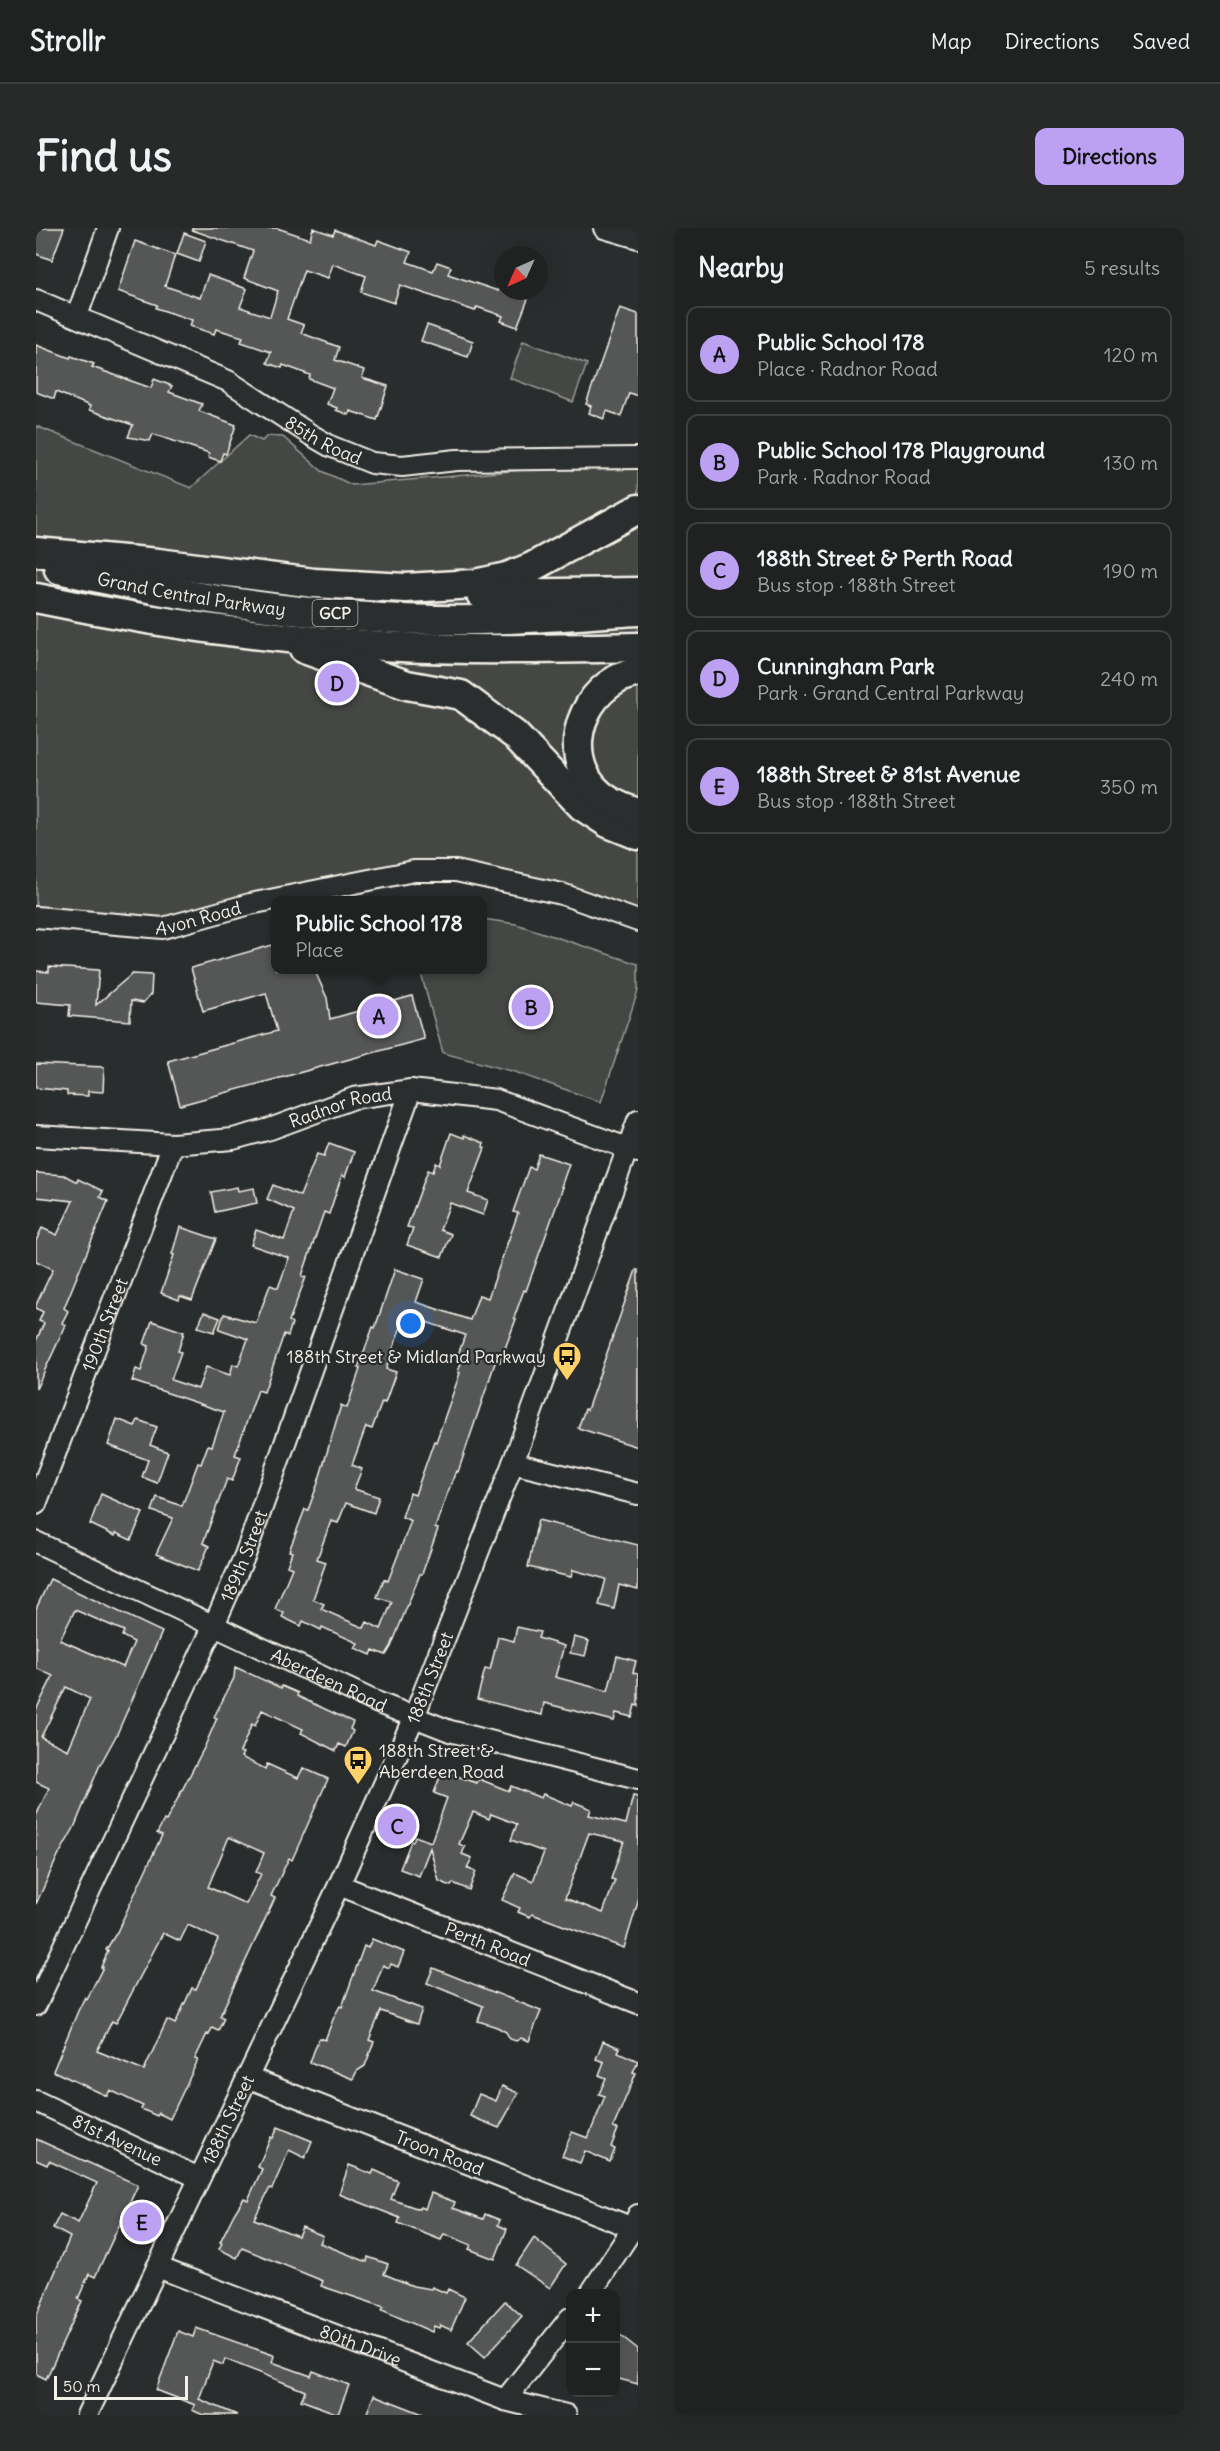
<!DOCTYPE html>
<meta charset="utf-8">
<style>
body{margin:0;font-family:Delius,sans-serif;background:#282a2a;color:#f1f3f6}
.controls{position:absolute;right:18px;bottom:18px;display:grid;overflow:hidden;border-radius:12px;box-shadow:0 6px 24px #0002}
.controls button{width:54px;height:54px;display:grid;place-items:center;padding:0;border:0;border-bottom:2px solid #3d3f40;background:#202222;color:#f1f3f6;font:30px sans-serif}
.compass{position:absolute;left:458px;top:18px;width:54px;height:54px;border-radius:50%;background:#202222;box-shadow:0 6px 24px #0002;rotate:225deg}
.scale{position:absolute;left:18px;bottom:15px;width:134px;box-sizing:border-box;padding-left:6px;border:3px solid #f4f1e8;border-top:0;font-size:16px;line-height:21px;white-space:nowrap;color:#f4f1e8;-webkit-text-stroke:4px #2a2d2e;paint-order:stroke}
.you{position:absolute;left:375px;top:1096px;width:21px;height:21px;margin:-15px;border:4px solid #fff;border-radius:50%;background:#1a73e8;box-shadow:0 0 0 9px #1a73e833}
.badge{display:grid;place-items:center;width:39px;height:39px;border-radius:50%;background:#bca0f2;color:#111;font-size:20px;font-weight:700}
.pin{position:absolute;translate:-50% -50%;border:3px solid #fff;box-shadow:0 2px 6px #0006}
.popup{position:absolute;left:235px;top:668px;width:216px;height:78px;box-sizing:border-box;display:grid;place-content:center;border-radius:12px;background:#202222;filter:drop-shadow(0 2px 4px #0005);font-size:20px;white-space:nowrap;color:#a2a4a5}
.popup b{font-size:22px;color:#f1f3f6}
.popup::after{content:'';position:absolute;left:50%;top:100%;margin-left:-12px;border:12px solid transparent;border-top-color:#202222}
.list{margin:0;padding:0;list-style:none}
h2{display:flex;justify-content:space-between;align-items:center;height:78px;margin:0;padding:0 24px;font-size:26px}
h2 small{font-size:20px;font-weight:400;color:#a2a4a5}
.list li{display:grid;grid-template-columns:39px 1fr auto;gap:18px;align-items:center;box-sizing:border-box;height:96px;margin:0 12px 12px;padding:0 12px;border:2px solid #3d3f40;border-radius:12px}
.list b{display:block;font-size:22px;white-space:nowrap}
.list p{margin:0;font-size:20px;white-space:nowrap;color:#a2a4a5}
.list em{font-size:20px;font-style:normal;color:#a2a4a5}
.map{position:relative;flex:none;width:602px;height:2187px;overflow:hidden;border-radius:12px}
header{display:flex;align-items:center;gap:36px;box-sizing:border-box;height:84px;padding:0 30px;background:#202222;border-bottom:2px solid #3d3f40}
header strong{font-size:28px}
nav{display:flex;gap:33px;margin-inline-start:auto;font-size:21px}
.intro{display:flex;align-items:center;justify-content:space-between;box-sizing:border-box;height:144px;padding:0 36px}
h1{margin:0;font-size:42px}
.button{padding:15px 27px;border-radius:12px;background:#bca0f2;color:#111;font-size:21px;font-weight:700}
main{display:flex;gap:36px;padding:0 36px}
aside{flex:1;background:#202222;border-radius:12px;box-shadow:0 6px 24px #0002}
.map>svg:first-child{display:block}
</style>
<header>
<strong>Strollr</strong>
<nav><a>Map</a><a>Directions</a><a>Saved</a></nav>
</header>
<div class="intro"><h1>Find us</h1><a class="button">Directions</a></div>
<main>
<div class="map">
<svg width="602" height="2187" viewBox="0 0 602 2187">
<rect width="100%" height="100%" fill="#2a2d2e"/>
<filter id="ink" filterUnits="userSpaceOnUse"><feTurbulence type="fractalNoise" baseFrequency=".0167" numOctaves="2"/><feDisplacementMap in="SourceGraphic" scale="12" xChannelSelector="R" yChannelSelector="G"/><feConvolveMatrix kernelMatrix="1 2 1 2 8 2 1 2 1" color-interpolation-filters="sRGB"/></filter>
<g filter="url(#ink)">
<!-- green -->
<g fill="#444645" stroke="#9c9c96" stroke-width="1.5">
<path d="M487 113 551 136 537 174 474 150Z"/>
<path d="M0 198 155 260 213 207 226 213 231 208 247 209 286 243 316 257 602 232V685L407 651 303 660 119 702 0 687Z"/>
<path d="M447 691 480 696 602 736V763L565 874 479 844 407 825 384 742H446Z"/>
</g>
<!-- building -->
<g fill="#555756" stroke="#f4f1e8" stroke-width="1.5" fill-rule="evenodd">
<path d="M3 0H28L16 32 0 26V7Z"/>
<path d="M156 0H241L274 11 277 0 297 7 299 2 340 17 342 12 375 24 371 34 397 43 401 34 415 39 412 46 462 63 463 58 467 59V63H478L492 71 481 99 465 93 467 88 441 79 439 83 364 57 358 75 325 64 330 48 297 36 292 50 268 42 251 91 268 97 265 105 303 119 299 132 328 142 326 150 352 158 341 192 314 183 313 187 300 182 301 180 291 176 297 160 273 151 274 147 247 137 246 140 231 135 235 124 205 114 207 109 180 101 178 106 154 98 156 92 120 80 121 77 82 63 99 13 139 27 129 58 164 70 172 47 211 61 204 79 234 89 242 63 208 50 217 23 156 2Z"/>
<path d="M148 5 170 13 163 34 141 26Z"/>
<path d="M584 80 602 86V168L593 165 585 188 571 183 568 191 553 185 555 178 550 176Z"/>
<path d="M391 97 437 113 432 129 385 113Z"/>
<path d="M0 117 34 130 35 128 58 136 56 139 115 160 118 151 136 158 133 164 166 176 163 183 200 197 190 226 187 225 184 233 172 229 173 225 117 206 114 213 92 209 97 197 53 182 54 178 20 164 18 171 0 164Z"/>
<path d="M240 716V741H278L291 770 294 791 376 768 388 811 144 877 132 833 241 803 230 765 167 783 155 740Z"/>
<path d="M13 739 63 742 60 777 96 746 116 747 115 766 107 775 95 773 94 793 33 788 34 777 0 774V743L13 744Z"/>
<path d="M0 836 68 839 67 864 52 863V868L31 867V863L0 860Z"/>
<path d="M415 905 428 910V907L448 915 447 919 449 920 432 965 452 972 447 987 414 975 404 1002 415 1006 406 1029 371 1017 377 1000 371 999 392 942 397 944 400 935 404 937Z"/>
<path d="M293 915 318 924 309 949 306 947 293 986 288 984 266 1048 270 1049 253 1093 256 1095 252 1108 248 1106 228 1164 222 1162 199 1227 205 1229 196 1253 191 1251 167 1315 173 1318 162 1343 120 1326 137 1290 116 1283 121 1269 146 1278 162 1235 165 1236 172 1217 176 1218 188 1184 96 1153 100 1141 105 1143 113 1118 108 1116 116 1093 148 1104 142 1123 145 1124 135 1152 162 1161 170 1139 194 1147 197 1136 202 1138 212 1111 183 1101 188 1086 220 1095 234 1057 242 1060 253 1030 215 1017 220 1002 248 1012 258 983 231 971 237 957 264 968 281 926 288 928Z"/>
<path d="M503 926 533 936 525 959H527L490 1063 488 1062 478 1090 480 1091 464 1134 460 1132 422 1244 420 1243 410 1269 399 1300 402 1301 386 1346H384L355 1419 350 1427 337 1422 335 1427 319 1420 322 1415 286 1399 285 1402 267 1393 265 1398 246 1389 248 1385 239 1381 256 1340 251 1338 256 1324 253 1323 269 1281 272 1282 282 1255 305 1177 311 1180 324 1141 322 1140 337 1099 339 1100 359 1041 388 1051 380 1074 434 1092 443 1067 452 1070 482 985 477 984 493 939 498 941ZM369 1087 429 1107 422 1127 427 1129 422 1144 424 1145 400 1214 398 1213 379 1267 374 1265 366 1289 375 1293 352 1353 348 1351 341 1369 356 1374 345 1401 331 1394 328 1400 285 1381 288 1376 277 1371 290 1334 281 1331 295 1293 302 1295 310 1275 338 1285 343 1269 318 1261 326 1241 316 1237 330 1199 336 1201 346 1174 349 1175 360 1144 350 1141Z"/>
<path d="M0 945 28 947 41 954 42 951 67 963 64 969 72 973 28 1080 32 1083 26 1095 30 1097 0 1161V1113L8 1095 3 1093 7 1084 0 1080V1077L17 1041 0 1033V1013L6 1000 21 1007 37 973 0 969Z"/>
<path d="M201 959 202 963 218 960 221 975 179 984 175 964Z"/>
<path d="M144 999 180 1011 156 1072 144 1068 143 1072 125 1065 138 1027 136 1026Z"/>
<path d="M600 1042H602V1219L542 1200 549 1181 551 1182Z"/>
<path d="M168 1084 184 1090 178 1104 162 1099Z"/>
<path d="M81 1191 99 1198 102 1192 121 1199 114 1217 132 1224 121 1255 106 1249 112 1232 72 1217Z"/>
<path d="M65 1266 107 1285 95 1312 80 1305 79 1308 54 1296Z"/>
<path d="M502 1292 602 1317V1362L583 1357 578 1381 563 1377 570 1351 537 1342 535 1349 492 1339Z"/>
<path d="M14 1351 126 1404 81 1506 63 1539 38 1600 21 1630 0 1676V1588L13 1560 0 1554V1482L17 1448 0 1440V1381ZM39 1382 88 1403 86 1408 98 1414 87 1439 24 1412ZM30 1459 54 1471 32 1522 5 1509Z"/>
<path d="M481 1399 504 1404 502 1410 528 1418 519 1449 572 1463 581 1428 600 1433 597 1445 602 1446V1478L599 1477 596 1489 580 1485 578 1493 508 1475 506 1487 441 1471 449 1441 454 1442 462 1409 478 1413Z"/>
<path d="M538 1409 553 1413 549 1428 534 1425Z"/>
<path d="M199 1439 245 1460 246 1458 262 1465 261 1468 317 1494 314 1501 317 1503 310 1519 303 1516 300 1523 265 1505 267 1501 226 1482 219 1498 216 1496 204 1524 207 1525 205 1529 229 1541 231 1536 262 1550 267 1540 292 1551 256 1632 253 1630 235 1668 239 1670 184 1788 188 1790 182 1803 176 1800 173 1807 171 1806 159 1831 162 1832 134 1891 122 1885 121 1888 105 1881 107 1878 74 1862 71 1868 17 1843 42 1783 49 1769 51 1771 67 1739H65L72 1723 70 1722 81 1704 126 1607 121 1605 128 1592 130 1593 169 1518 181 1490 178 1489 198 1450ZM193 1609 228 1625 220 1644 225 1646 210 1676 172 1659ZM152 1697 182 1711 160 1761 156 1760 139 1796 131 1792 108 1842 61 1823 76 1793 80 1795 127 1705 144 1713Z"/>
<path d="M406 1543 441 1555 443 1551 473 1563 475 1558 505 1570 507 1566 536 1578 538 1574 555 1581 553 1587 590 1596 597 1568 602 1569V1674L588 1720 496 1686 494 1689 482 1684 484 1680 466 1672 479 1645 497 1653 508 1624 475 1612 481 1596 455 1586 453 1591 437 1584 423 1616 429 1619 426 1626 436 1630 431 1640 440 1644 433 1662 417 1655 415 1658 403 1653 394 1620 383 1648 364 1641 375 1613 377 1614 379 1608 395 1614 411 1570 398 1565ZM553 1605 588 1613 575 1651 579 1652 567 1685 529 1670Z"/>
<path d="M336 1711 368 1724 362 1739 355 1736 353 1740 347 1737 337 1763 386 1781 381 1796 345 1783 333 1812 338 1814 329 1838 321 1843 317 1851 274 1834 283 1810 289 1812 298 1789 304 1778 306 1779 328 1718 332 1720Z"/>
<path d="M397 1740 505 1783 493 1813 485 1810 480 1813 474 1811 470 1804 461 1799 442 1793 447 1778 391 1755Z"/>
<path d="M567 1813 584 1820 582 1824 602 1833 597 1844 600 1845 577 1900 582 1901 575 1919 579 1921 574 1934 549 1923 544 1935 526 1928 536 1904 552 1910 569 1868 563 1866 570 1850 563 1847 568 1834 560 1831Z"/>
<path d="M466 1858 482 1865 463 1900 434 1888 443 1866 460 1873Z"/>
<path d="M242 1899 276 1913 269 1930 253 1922 236 1961 234 1960 218 1991 262 2008 266 1999 287 2008 284 2015 331 2034 332 2029 352 2036 348 2046 377 2058 395 2061 396 2059 410 2065 412 2061 429 2069 415 2102 404 2097 403 2100 398 2098 396 2104 346 2082 348 2079 285 2058 287 2053 206 2020 201 2030 183 2021 186 2015 184 2014 198 1986 208 1970 212 1972 226 1941 222 1939 235 1909 237 1910Z"/>
<path d="M0 1911 102 1957 59 2049 53 2046 42 2071 46 2073 10 2151 0 2146V2089L34 2009 17 2000 24 1986 42 1995 61 1955 13 1933 11 1937 0 1932Z"/>
<path d="M313 1937 336 1946 338 1942 362 1953 355 1971 383 1981 384 1979 389 1981 395 1965 419 1974 417 1980 447 1991 449 1986 464 1992 462 1997 471 2001 459 2031 433 2021 435 2017 408 2006 405 2012 362 1995 364 1990 303 1966Z"/>
<path d="M498 2010 530 2036 514 2060 480 2037Z"/>
<path d="M469 2073 486 2088 449 2129 432 2114Z"/>
<path d="M160 2100 237 2127 238 2128 236 2134 275 2148 277 2143 313 2157 302 2186 265 2172 269 2163 189 2131 187 2137 177 2133 163 2171 201 2187H167L156 2182 159 2177 120 2162 142 2103 157 2109Z"/>
<path d="M579 2103 602 2121V2156L579 2150Z"/>
<path d="M338 2167 387 2186V2187H330Z"/>
</g>
<g fill="none" stroke-linecap="round" stroke-linejoin="round">
<!-- minor casing -->
<g stroke="#f4f1e8" stroke-width="24">
<g id="minor">
<path d="M568 0 602 10"/>
<path id="s1" d="M0 72 192 153 275 207 294 218 336 235 366 238 421 232 602 230"/>
<path d="M41 88 72 0"/>
<path id="s2" d="M0 689 127 700 214 676 378 643H420L526 666 602 693"/>
<path id="s3" d="M0 908 137 916 197 911 234 901 318 870 375 862 460 872 602 924"/>
<path d="M477 1235 602 1266"/>
<path id="s4" d="M0 1276 137 916"/>
<path id="s5" d="M0 1314 340 1474 414 1503 602 1551"/>
<path id="s6" d="M303 1657 602 1775"/>
<path id="s7" d="M0 1777 178 1397 209 1327 375 862"/>
<path id="s8" d="M211 1849 597 2000"/>
<path id="s9" d="M0 1873 163 1950"/>
<path id="s10" d="M121 2039 469 2172 530 2187"/>
<path d="M554 2066 597 2000 602 1987"/>
<path d="M469 2172 534 2090"/>
<path id="s11" d="M51 2187 303 1657 378 1489 477 1235 602 892"/>
</g>
</g>
<!-- highway casing -->
<g stroke="#f4f1e8" stroke-width="33">
<g id="highway">
<path d="M0 324 122 335 278 355 370 360 439 356 471 349 496 339 602 281"/>
<path id="s12" d="M23 341C157 372 306 394 443 392 496 391 549 386 602 383"/>
<path d="M445 366 602 364"/>
<path d="M0 370C114 394 230 411 347 418 432 423 517 421 602 419"/>
<path d="M268 421 371 457 425 467 479 507 546 578 572 595 602 607"/>
<path d="M602 444C595 446 586 448 580 452 536 477 526 543 572 572 581 578 592 582 602 585"/>
</g>
</g>
<!-- minor -->
<use href="#minor" stroke="#2a2d2e" stroke-width="20"/>
<!-- highway -->
<use href="#highway" stroke="#2a2d2e" stroke-width="28"/>
</g>
</g>
<!-- icons -->
<defs>
<g id="bus-pin" transform="scale(1.5)"><path d="M0 17L-7.5 6A9.5 9.5 0 1 1 7.5 6Z" fill="#ffd166" stroke="#2a2d2e"/><path d="M-5-6H5V4H4V6H2V4H-2V6H-4V4H-5ZM-3.5-4V0h7V-4ZM-3.5 1.2v1.5H-2V1.2ZM2 1.2v1.5H3.5V1.2Z" fill="#111"/></g>
</defs>
<g fill-rule="evenodd">
<use href="#bus-pin" x="531" y="1128"/>
<use href="#bus-pin" x="322" y="1532"/>
</g>
<g text-anchor="middle" dominant-baseline="central" stroke-width="4.5" stroke-linejoin="round" paint-order="stroke">
<!-- shield labels -->
<rect fill="#2a2d2e" stroke="#b7b6b0" stroke-width="1.5" x="276.5" y="372" width="45" height="26" rx="4.5"/>
<g font-size="16" font-weight="bold" fill="#f4f1e8">
<text x="299" y="385">GCP</text>
</g>
<!-- street labels -->
<g font-size="18" fill="#f4f1e8" stroke="#2a2d2e">
<text stroke="none"><textPath href="#s1" startOffset="321">85th Road</textPath></text>
<text stroke="none"><textPath href="#s12" startOffset="135">Grand Central Parkway</textPath></text>
<text stroke="none"><textPath href="#s2" startOffset="164">Avon Road</textPath></text>
<text stroke="none"><textPath href="#s3" startOffset="310">Radnor Road</textPath></text>
<text stroke="none"><textPath href="#s4" startOffset="192">190th Street</textPath></text>
<text stroke="none"><textPath href="#s7" startOffset="495">189th Street</textPath></text>
<text stroke="none"><textPath href="#s11" startOffset="813">188th Street</textPath></text>
<text stroke="none"><textPath href="#s5" startOffset="324">Aberdeen Road</textPath></text>
<text stroke="none"><textPath href="#s6" startOffset="160">Perth Road</textPath></text>
<text stroke="none"><textPath href="#s11" startOffset="327">188th Street</textPath></text>
<text stroke="none"><textPath href="#s9" startOffset="90">81st Avenue</textPath></text>
<text stroke="none"><textPath href="#s8" startOffset="207">Troon Road</textPath></text>
<text stroke="none"><textPath href="#s10" startOffset="218">80th Drive</textPath></text>
</g>
<!-- poi labels -->
<g font-size="18" fill="#f4f1e8" stroke="#2a2d2e" text-anchor="end">
<text x="510" y="1128">188th Street &amp; Midland Parkway</text>
<text x="343" y="1522" text-anchor="start">188th Street &amp;<tspan x="343" dy="21">Aberdeen Road</tspan></text>
</g>
</g>
</svg>
<div class="controls">
<button>+</button>
<button>−</button>
</div>
<svg class="compass" viewBox="-18 -18 36 36"><path d="M0-13l5 13h-10z" fill="#e53935"/><path d="M0 13l5-13h-10z" fill="#a2a4a5"/></svg>
<div class="scale">50 m</div>
<div class="you"></div>
<div class="pin badge" style="left:343px;top:788px">A</div>
<div class="popup"><b>Public School 178</b>Place</div>
<div class="pin badge" style="left:495px;top:779px">B</div>
<div class="pin badge" style="left:361px;top:1598px">C</div>
<div class="pin badge" style="left:301px;top:455px">D</div>
<div class="pin badge" style="left:106px;top:1994px">E</div>
</div>
<aside>
<h2>Nearby<small>5 results</small></h2>
<ul class="list">
<li><span class="badge">A</span><div><b>Public School 178</b><p>Place · Radnor Road</p></div><em>120 m</em></li>
<li><span class="badge">B</span><div><b>Public School 178 Playground</b><p>Park · Radnor Road</p></div><em>130 m</em></li>
<li><span class="badge">C</span><div><b>188th Street &amp; Perth Road</b><p>Bus stop · 188th Street</p></div><em>190 m</em></li>
<li><span class="badge">D</span><div><b>Cunningham Park</b><p>Park · Grand Central Parkway</p></div><em>240 m</em></li>
<li><span class="badge">E</span><div><b>188th Street &amp; 81st Avenue</b><p>Bus stop · 188th Street</p></div><em>350 m</em></li>
</ul>
</aside>
</main>
